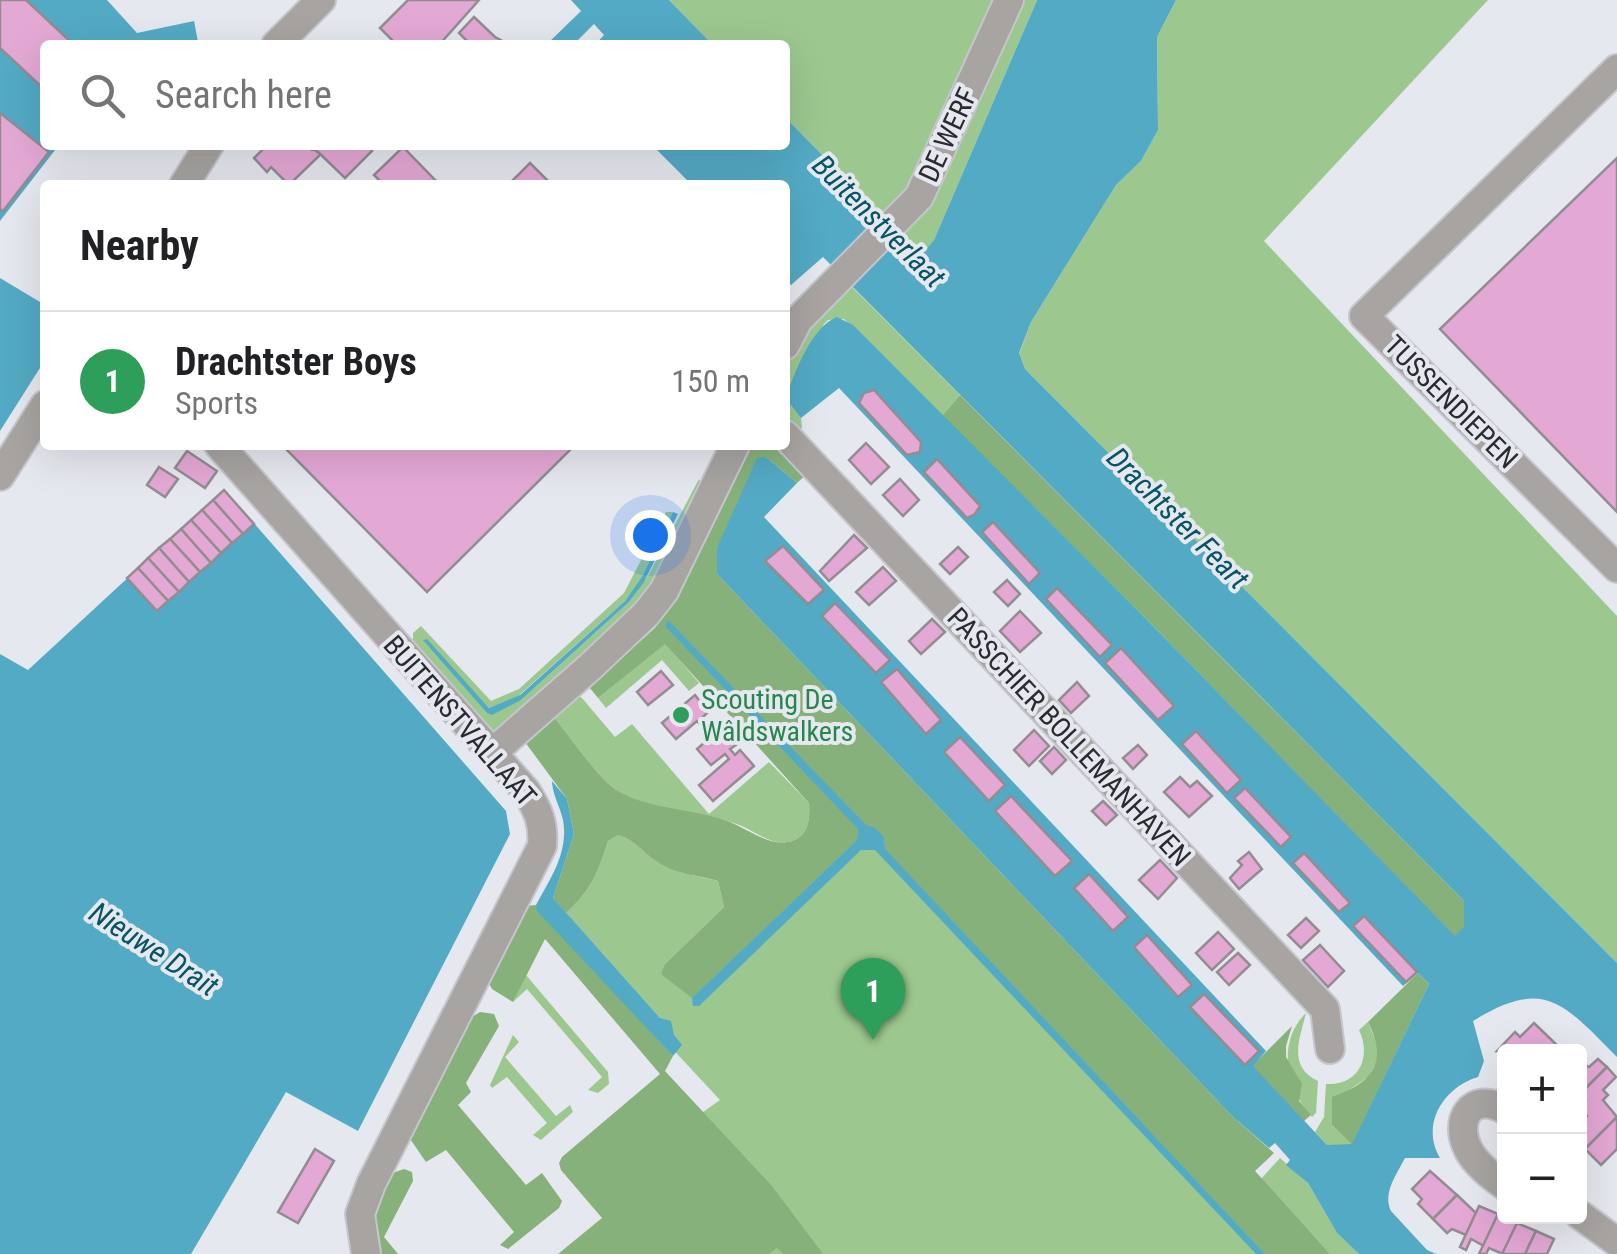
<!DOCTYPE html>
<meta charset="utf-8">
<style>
body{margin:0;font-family:"Roboto Condensed",sans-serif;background:#f2f2f2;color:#202124}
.controls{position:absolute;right:30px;bottom:30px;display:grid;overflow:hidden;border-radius:10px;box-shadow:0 10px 40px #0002}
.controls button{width:90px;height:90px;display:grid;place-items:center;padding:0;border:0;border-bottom:2px solid #e0e0e0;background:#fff;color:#202124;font:50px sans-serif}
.you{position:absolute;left:650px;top:535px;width:35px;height:35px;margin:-25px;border:8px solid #fff;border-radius:50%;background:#1a73e8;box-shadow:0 0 0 15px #1a73e833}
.badge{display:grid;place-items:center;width:65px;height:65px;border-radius:50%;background:#1c6867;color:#fff;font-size:32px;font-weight:700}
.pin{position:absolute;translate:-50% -82px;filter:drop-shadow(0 2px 5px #0008)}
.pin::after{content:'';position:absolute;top:52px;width:35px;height:30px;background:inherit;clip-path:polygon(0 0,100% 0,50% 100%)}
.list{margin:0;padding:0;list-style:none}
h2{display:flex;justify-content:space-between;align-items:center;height:130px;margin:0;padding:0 40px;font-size:42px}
h2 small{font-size:32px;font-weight:400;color:#757577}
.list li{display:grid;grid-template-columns:65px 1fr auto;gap:30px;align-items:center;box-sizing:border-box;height:140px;padding:0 40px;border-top:2px solid #e0e0e0}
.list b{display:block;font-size:38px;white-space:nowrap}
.list p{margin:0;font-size:32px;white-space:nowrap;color:#757577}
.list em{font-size:32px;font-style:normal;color:#757577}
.icon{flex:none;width:55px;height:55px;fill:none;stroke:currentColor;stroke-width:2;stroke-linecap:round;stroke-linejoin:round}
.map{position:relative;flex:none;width:1617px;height:1254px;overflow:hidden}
.search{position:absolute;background:#fff;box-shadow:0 10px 40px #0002;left:40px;top:40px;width:750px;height:110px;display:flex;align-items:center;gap:25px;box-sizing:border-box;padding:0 35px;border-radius:10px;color:#757577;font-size:38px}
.panel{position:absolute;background:#fff;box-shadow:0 10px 40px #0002;left:40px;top:180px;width:750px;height:270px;border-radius:10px}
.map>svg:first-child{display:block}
</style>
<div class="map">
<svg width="1617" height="1254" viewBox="0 0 1617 1254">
<rect width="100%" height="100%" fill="#e6e8ef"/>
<!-- green -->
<g fill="#9cc88f">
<path d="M669 0H998L915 187 886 219 785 117V45H713Z"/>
<path d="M1017 0H1037L934 240 927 248H916L899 233Z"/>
<path d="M1176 0H1488L1264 241 1617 616V963L1025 369 1019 354 1031 322 1116 185 1141 161 1158 130 1157 37Z"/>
<path d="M847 282 960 395 942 416 844 319 828 320 824 324 786 399 801 418 802 428 796 432 785 420V364L804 327Z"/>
<path d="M699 479 701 486 650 596 495 734 490 733 413 649V633L421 626 491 701 519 689 624 593 666 512H673L643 575 625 601 517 697 489 708 424 638 487 713 521 700 629 602 649 574Z"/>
<path d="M665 643 699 683 689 691 662 660 606 708 598 698Z"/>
<path d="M576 695 582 698 615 737 632 724 709 814 769 762 809 803C810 818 809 836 792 841 773 847 758 833 742 826 701 810 653 813 615 789 597 777 566 731 550 712Z"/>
<path d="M870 813 1279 1254H589L641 1211 612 1176 720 1100 653 1028 660 1018 566 913C590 892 599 871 608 841L618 835C635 840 643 853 657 862 679 875 695 875 718 881L724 907 665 964Z"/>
<path d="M526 975 608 1072 609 1084 598 1093 588 1090 602 1077 527 989 513 1002Z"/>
<path d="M1306 1013C1300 1038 1287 1067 1318 1081L1316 1113 1312 1117C1285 1089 1277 1041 1306 1013Z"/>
<path d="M1368 1022 1377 1044V1062L1369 1076 1348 1091 1332 1125 1352 1145H1327L1315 1132 1324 1117 1326 1084C1359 1086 1372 1057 1359 1030Z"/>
<path d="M513 1035 519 1042 505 1057 556 1116 570 1105 573 1112 541 1140 533 1135 547 1123 507 1077 492 1088 490 1085Z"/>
<path d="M1280 1158 1308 1183 1337 1233 1359 1254H1330L1261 1179Z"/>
</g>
<!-- forest -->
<g fill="#86b17a">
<path d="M960 395 1464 901V926L1455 937 1156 629 942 416Z"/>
<path d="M744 445H785L809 472 797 483 766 457 717 574 1232 1116 1274 1153 1255 1171 1330 1254H1265L884 849 885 841 866 825 854 821 858 829 857 840 692 998 661 974 665 964 724 907 718 881C694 874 680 876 657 862 643 853 635 840 618 835L608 841C599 871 590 892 566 913L553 898 574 834 567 799 522 738 550 712C566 731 597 777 615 789 648 810 691 808 727 821 747 828 770 848 792 841 809 836 810 818 809 803L665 644 598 698 589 687 656 627 651 620Z"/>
<path d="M536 905 673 1056 665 1071 772 1186 823 1254H783L777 1248 769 1254H558L602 1218 561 1170 559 1163 562 1157 660 1074 545 939 513 1002 492 989 488 982 524 906Z"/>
<path d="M1418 973 1429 984 1352 1145 1332 1125V1097C1372 1083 1389 1063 1368 1022Z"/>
<path d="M480 1012 494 1014 499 1026 466 1083 471 1092 458 1105 526 1185 542 1173 562 1201 559 1208 508 1249 500 1245 514 1232 446 1150 426 1162 408 1136 464 1022Z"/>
<path d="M1292 1026 1286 1046V1057L1302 1084 1299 1101 1311 1115 1304 1121 1252 1066Z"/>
<path d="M404 1169 412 1172 413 1181 384 1237 398 1254H381C367 1224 376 1204 387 1175Z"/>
</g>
<!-- water -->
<g fill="#53aac4">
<path d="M0 0H107L137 33 194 21 198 42 183 45H45V145H59L0 221Z"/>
<path d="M571 0H669L713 45H595L604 35 594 24 573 45H546L581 11Z"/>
<path d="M1037 0H1176L1157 37 1158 130 1141 161 1116 185 1031 322 1019 353 1025 369 1617 963V1057C1564 1004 1545 976 1473 1021L1484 1061 1478 1077C1444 1087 1420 1124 1440 1158H1405C1397 1174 1382 1193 1391 1211L1427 1250 1436 1254H1359L1337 1233 1308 1183 1286 1165 1290 1160 1275 1143 1269 1148 1232 1116 717 574V548L757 458 766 457 797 483 764 517 1266 1051 1253 1066 1327 1145 1352 1144 1429 984 1418 973 1403 986 839 388 801 418 786 399C793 375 812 326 837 317L853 325 1156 629 1455 936 1464 926V901L823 257 791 285 785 279V185H692L652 145H785V117L902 236 916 248H927L934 240Z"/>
<path d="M0 278 45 305V360L0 431Z"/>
<path d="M224 489 506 811 510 834 358 1131 286 1092 191 1254H0V654L28 670Z"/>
<path d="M673 512 678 514 644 582 629 602 521 700 492 715 487 713 423 640 427 639 489 708 520 695 625 601 643 575Z"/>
<path d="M668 620 866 825 875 828 884 837 885 849 1265 1254H1256L875 850H861L699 1006H693L692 998 857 840 858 829 665 626Z"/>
<path d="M552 781 567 799 574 834 553 898 660 1018 671 1021 674 1035 682 1045 673 1056 537 911 536 905C550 879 569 852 563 820 560 807 552 793 552 781Z"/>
</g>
<!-- building -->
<g fill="#e4a8d5" stroke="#938c91" stroke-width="2.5">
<path d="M0 0H26L74 45H45V90L0 48Z"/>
<path d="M408 0H479L439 45H397L380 28Z"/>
<path d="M474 17 495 37 506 43 471 45 459 33Z"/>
<path d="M0 113 49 152 3 211 0 209Z"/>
<path d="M267 145 273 148 306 145 321 154 289 185 271 167 267 172 254 158Z"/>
<path d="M306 145H366L372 151 345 178 314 148 312 150Z"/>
<path d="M403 147 440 185H384L374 175Z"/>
<path d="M1617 158V512L1440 329Z"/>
<path d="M530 163 552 185H508Z"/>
<path d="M874 390 921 442 920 452 907 455 859 403 864 393Z"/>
<path d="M866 443 889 467 871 484 849 460Z"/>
<path d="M282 445H575L427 592Z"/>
<path d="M187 451 217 471 205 488 175 468Z"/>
<path d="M937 459 980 506 975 514 967 518 924 472Z"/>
<path d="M159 467 178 479 165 497 147 485Z"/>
<path d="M900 479 919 500 903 516 883 495Z"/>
<path d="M224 490 254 524 243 534 213 500Z"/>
<path d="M213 500 243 534 232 543 202 510Z"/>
<path d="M202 510 232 543 221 553 191 520Z"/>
<path d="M191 520 221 553 211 563 181 529Z"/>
<path d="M993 522 1040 573 1029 584 982 532Z"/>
<path d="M181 529 211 563 200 572 170 539Z"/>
<path d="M854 535 867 548 829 581 820 571Z"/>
<path d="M170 539 200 572 189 582 159 548Z"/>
<path d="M783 546 824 590 808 604 765 561Z"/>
<path d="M958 547 968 557 950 574 940 564Z"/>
<path d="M159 548 189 582 179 592 148 558Z"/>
<path d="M148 558 179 592 168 601 138 568Z"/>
<path d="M883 567 896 581 869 605 856 592Z"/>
<path d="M138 568 168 601 157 611 127 578Z"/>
<path d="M1007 580 1020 594 1008 606 994 592Z"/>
<path d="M1057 588 1112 645 1100 657 1046 599Z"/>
<path d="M835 603 890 660 876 673 822 616Z"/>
<path d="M1020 611 1041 633 1020 652 1000 631Z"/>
<path d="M932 619 945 632 921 654 909 641Z"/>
<path d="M1121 648 1174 706 1158 720 1105 663Z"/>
<path d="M897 669 941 720 926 734 881 682Z"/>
<path d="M661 671 673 685 648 705 637 692Z"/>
<path d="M1077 682 1089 696 1071 713 1059 700Z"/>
<path d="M695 695 708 712 703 717 716 733 722 728 736 745 730 749 735 755 740 750 754 766 713 801 699 785 729 759 725 754 711 765 697 749 711 737 697 721 676 739 662 723Z"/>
<path d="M1034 730 1049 746 1029 766 1014 750Z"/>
<path d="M1196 731 1241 780 1227 793 1182 744Z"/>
<path d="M960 737 1005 785 989 801 944 752Z"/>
<path d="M1138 745 1147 755 1133 769 1123 758Z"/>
<path d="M1054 747 1066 760 1052 774 1040 761Z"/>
<path d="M1180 777 1190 787 1197 781 1212 796 1189 817 1164 792Z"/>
<path d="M1245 788 1291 837 1281 847 1234 798Z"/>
<path d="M1011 796 1072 861 1055 876 995 811Z"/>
<path d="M1103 801 1117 815 1106 825 1092 811Z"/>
<path d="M1249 852 1262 869 1239 889 1230 878 1242 865 1238 861Z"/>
<path d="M1304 853 1350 903 1339 912 1293 863Z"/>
<path d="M1160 860 1177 878 1158 899 1139 880Z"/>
<path d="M1089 874 1128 917 1113 931 1074 888Z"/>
<path d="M1364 916 1417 972 1406 982 1353 926Z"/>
<path d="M1306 918 1319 931 1301 948 1288 935Z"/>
<path d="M1218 932 1234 949 1212 970 1196 953Z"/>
<path d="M1147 935 1192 985 1178 997 1134 947Z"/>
<path d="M1320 945 1344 971 1328 987 1303 960Z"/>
<path d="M1238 953 1250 965 1229 985 1217 972Z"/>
<path d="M1204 994 1259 1051 1245 1065 1190 1007Z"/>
<path d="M1534 1023 1564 1052 1497 1051 1515 1032 1520 1037Z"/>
<path d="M1598 1059 1607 1067 1580 1094V1062L1589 1067Z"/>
<path d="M1607 1067 1616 1077 1603 1090 1608 1095 1603 1100 1617 1117 1585 1149 1580 1143V1123L1587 1116 1580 1107 1586 1100 1580 1094Z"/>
<path d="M1617 1117V1149L1601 1165 1585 1149Z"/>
<path d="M315 1149 334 1161 298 1223 278 1212Z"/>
<path d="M1430 1171 1457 1195 1433 1219 1418 1204 1422 1199 1412 1189Z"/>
<path d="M1457 1195 1476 1213 1466 1235 1452 1229 1447 1233 1433 1219Z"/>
<path d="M1479 1206 1498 1214 1484 1246 1471 1239 1466 1250 1460 1247Z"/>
<path d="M1498 1214 1517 1223 1503 1254 1489 1248 1486 1254H1479Z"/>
<path d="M1517 1223 1536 1231 1525 1254H1502Z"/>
<path d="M1536 1231 1554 1239 1547 1254H1525Z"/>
</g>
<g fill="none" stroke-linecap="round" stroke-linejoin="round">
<!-- street casing -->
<g stroke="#c4c6cc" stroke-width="32">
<g id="street">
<path d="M276 45 321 0"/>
<path d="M1617 69 1364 316 1617 568"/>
<path d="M184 185 209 145"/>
<path d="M785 345 798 320 919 197 1009 0"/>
<path d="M785 435 1325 1009 1330 1049"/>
<path d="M219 445 526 791C538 810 544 823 542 846L371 1184 360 1214 366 1254"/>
<path d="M0 476 45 405"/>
<path d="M493 752 590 667 646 614 664 591 735 445"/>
<path d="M1504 1109C1470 1091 1453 1121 1469 1151 1477 1165 1491 1176 1504 1185"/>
<path d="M1580 1215 1617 1242"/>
</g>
</g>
<!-- street -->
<use href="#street" stroke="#a7a4a2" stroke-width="28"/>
</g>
<!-- markers -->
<circle fill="#2e9e5b" stroke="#e6e8ef" stroke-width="4" cx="681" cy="715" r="10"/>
<g text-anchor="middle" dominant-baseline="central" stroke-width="8" stroke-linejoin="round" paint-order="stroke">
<!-- street labels -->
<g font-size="28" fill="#2a2b2e" stroke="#e6e8ef">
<text transform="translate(948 135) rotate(-65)">DE WERF</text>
<text transform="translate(1451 402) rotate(45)">TUSSENDIEPEN</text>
<text transform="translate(460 721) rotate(49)">BUITENSTVALLAAT</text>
<text transform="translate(1069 737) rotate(47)">PASSCHIER BOLLEMANHAVEN</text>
</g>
<!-- leisure labels -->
<g font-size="28" fill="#27864d" stroke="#e6e8ef" text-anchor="start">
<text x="701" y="699">Scouting De<tspan x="701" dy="32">Wâldswalkers</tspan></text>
</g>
<!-- water labels -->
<g font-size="30" font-style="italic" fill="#065466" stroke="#e6e8ef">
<text transform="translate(879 221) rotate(45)">Buitenstverlaat</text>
<text transform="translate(1178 518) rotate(45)">Drachtster Feart</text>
<text transform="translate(154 949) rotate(33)">Nieuwe Drait</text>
</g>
</g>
</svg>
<div class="controls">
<button>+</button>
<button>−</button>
</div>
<div class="you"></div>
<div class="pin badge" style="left:873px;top:1040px;background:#2e9e5b">1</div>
<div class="search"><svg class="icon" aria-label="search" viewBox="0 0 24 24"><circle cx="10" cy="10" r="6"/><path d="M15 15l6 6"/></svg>Search here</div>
<section class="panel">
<h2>Nearby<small></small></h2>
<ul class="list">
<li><span class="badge" style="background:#2e9e5b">1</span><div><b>Drachtster Boys</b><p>Sports</p></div><em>150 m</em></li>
</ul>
</section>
</div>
